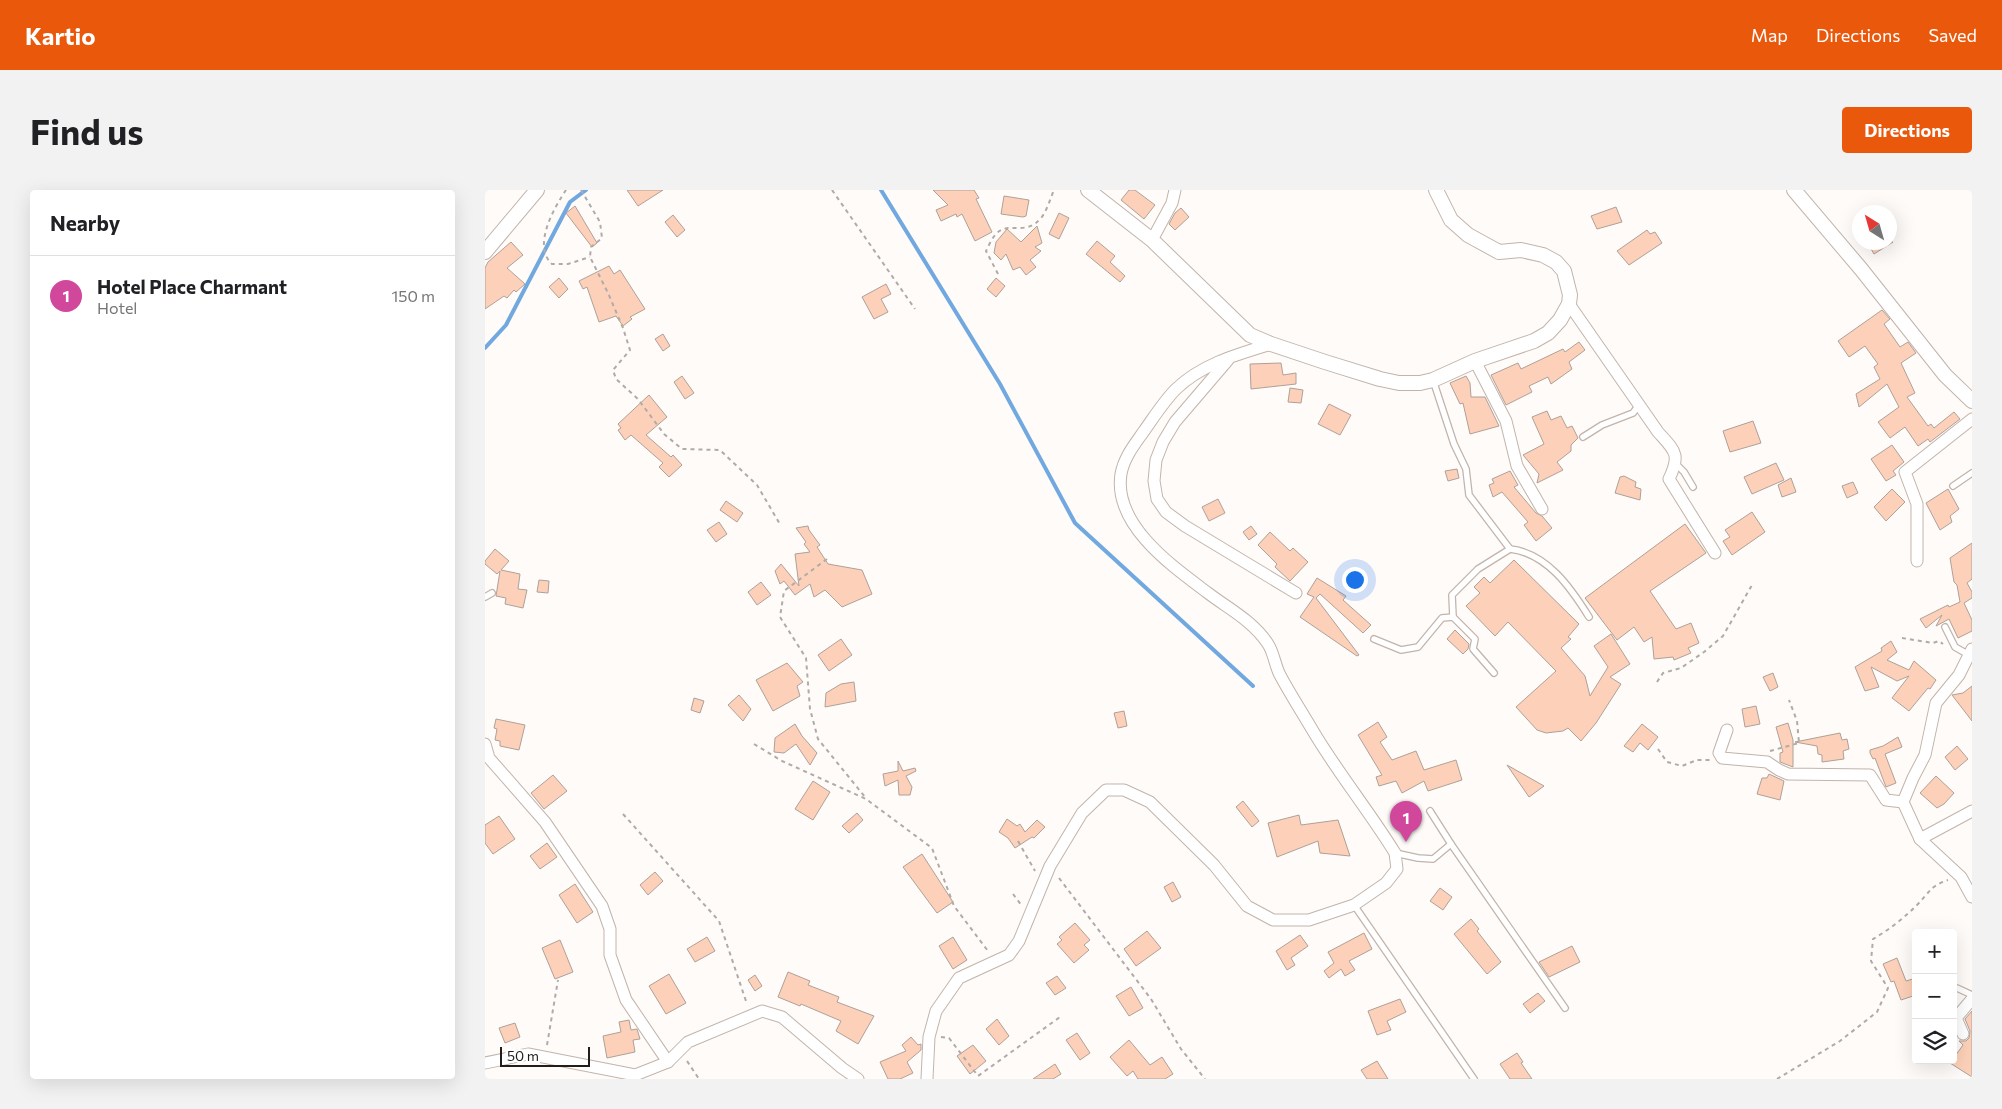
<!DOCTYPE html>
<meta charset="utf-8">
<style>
body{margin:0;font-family:Commissioner,sans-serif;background:#f2f2f2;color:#202124}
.controls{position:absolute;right:15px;bottom:15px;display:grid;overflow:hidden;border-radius:5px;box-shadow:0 5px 20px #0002}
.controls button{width:45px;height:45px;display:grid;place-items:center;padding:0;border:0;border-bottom:1px solid #e0e0e0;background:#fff;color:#202124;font:25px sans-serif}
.compass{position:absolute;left:1367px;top:15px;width:45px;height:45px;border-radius:50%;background:#fff;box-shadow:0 5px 20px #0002;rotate:323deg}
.scale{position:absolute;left:15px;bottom:12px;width:90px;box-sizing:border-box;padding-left:5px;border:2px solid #231d1a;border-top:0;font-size:14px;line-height:18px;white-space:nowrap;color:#231d1a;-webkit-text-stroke:4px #fff;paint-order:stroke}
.you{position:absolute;left:869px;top:389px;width:18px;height:18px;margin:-12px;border:4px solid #fff;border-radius:50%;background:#1a73e8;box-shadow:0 0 0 8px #1a73e833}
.badge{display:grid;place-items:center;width:32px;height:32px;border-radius:50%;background:#ea580c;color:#fff;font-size:16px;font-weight:700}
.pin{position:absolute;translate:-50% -41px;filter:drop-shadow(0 1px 2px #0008)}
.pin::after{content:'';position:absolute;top:26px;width:18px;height:15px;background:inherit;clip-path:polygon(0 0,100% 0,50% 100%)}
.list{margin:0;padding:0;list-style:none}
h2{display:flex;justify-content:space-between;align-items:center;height:65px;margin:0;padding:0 20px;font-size:21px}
h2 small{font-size:16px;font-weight:400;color:#757577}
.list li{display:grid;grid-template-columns:32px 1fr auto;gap:15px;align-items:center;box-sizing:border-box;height:80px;padding:0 20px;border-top:1px solid #e0e0e0}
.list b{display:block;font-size:19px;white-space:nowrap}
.list p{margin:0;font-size:16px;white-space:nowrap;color:#757577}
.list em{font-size:16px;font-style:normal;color:#757577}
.icon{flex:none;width:28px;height:28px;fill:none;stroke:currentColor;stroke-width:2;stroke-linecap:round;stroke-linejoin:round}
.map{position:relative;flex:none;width:1487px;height:889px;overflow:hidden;border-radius:5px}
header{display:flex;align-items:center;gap:30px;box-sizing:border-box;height:70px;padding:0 25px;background:#ea580c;color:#fff}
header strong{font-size:24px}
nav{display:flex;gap:28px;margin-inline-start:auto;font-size:18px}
.intro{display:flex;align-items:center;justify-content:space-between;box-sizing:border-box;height:120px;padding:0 30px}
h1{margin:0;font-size:35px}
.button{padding:12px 22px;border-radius:5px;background:#ea580c;color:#fff;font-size:18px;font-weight:700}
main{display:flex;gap:30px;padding:0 30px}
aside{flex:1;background:#fff;border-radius:5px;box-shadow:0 5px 20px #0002}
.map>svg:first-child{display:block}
</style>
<header>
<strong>Kartio</strong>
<nav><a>Map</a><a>Directions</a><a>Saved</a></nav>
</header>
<div class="intro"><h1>Find us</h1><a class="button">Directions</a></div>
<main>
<aside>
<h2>Nearby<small></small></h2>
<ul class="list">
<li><span class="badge" style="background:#d1479c">1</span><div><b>Hotel Place Charmant</b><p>Hotel</p></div><em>150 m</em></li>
</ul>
</aside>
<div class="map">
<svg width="1487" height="889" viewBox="0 0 1487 889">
<rect width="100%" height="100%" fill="#fefbf9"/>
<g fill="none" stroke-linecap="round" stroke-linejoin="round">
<!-- stream -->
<g stroke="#71a8e0" stroke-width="4">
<path d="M396 0 515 194 590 333 768 496"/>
<path d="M0 158 21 135 85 12 101 0"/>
</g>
</g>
<!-- building -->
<g fill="#fdd1b9" stroke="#afa098">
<path d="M142 0H178L153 16Z"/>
<path d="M448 0H489L494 8 491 9 507 42 490 51 477 24 472 27 471 24 456 31 451 20 463 15Z"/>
<path d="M644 0H650L670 15 659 29 636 10Z"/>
<path d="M519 6 544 10 541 26 538 27 516 24Z"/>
<path d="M90 16 112 53 107 57 81 23Z"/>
<path d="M1131 17 1137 32 1112 39 1106 26Z"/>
<path d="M696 18 704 27 690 40 684 34 690 23Z"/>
<path d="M574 23 584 28 574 49 564 44Z"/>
<path d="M188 25 200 40 192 47 180 32Z"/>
<path d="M552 36 557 53 550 57 556 61 545 70 551 77 541 85 535 77 528 80 521 64 516 70 509 63 511 52 522 39 536 52Z"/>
<path d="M1162 40 1165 44 1170 42 1177 53 1144 75 1132 61Z"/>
<path d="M612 51 630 66 625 72 640 86 635 92 601 64Z"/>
<path d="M26 52 38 65 22 78 40 94 31 102 29 100 22 108 19 106 0 119V78L3 72Z"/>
<path d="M1382 52H1408L1389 64Z"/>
<path d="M124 76 129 84 135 80 160 119 145 127 147 129 138 136 131 126 114 132 102 97 98 99 94 91Z"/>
<path d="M74 88 83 99 74 108 64 97Z"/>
<path d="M511 88 520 96 511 107 502 99Z"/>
<path d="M401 94 406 104 396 109 403 122 389 129 377 107Z"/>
<path d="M1397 120 1405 129 1399 134 1415 157 1423 152 1431 163 1416 173 1430 203 1422 207 1443 236 1446 234 1449 238 1469 222 1475 229 1445 252 1443 249 1433 256 1420 237 1405 248 1393 232 1414 217 1402 194 1374 217 1371 204 1395 189 1389 177 1393 174 1380 156 1364 167 1353 151Z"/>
<path d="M178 144 185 156 178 161 170 149Z"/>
<path d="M1094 152 1100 160 1084 172 1087 179 1066 194 1063 187 1044 196 1047 202 1021 215 1006 185 1033 173 1036 179 1078 159 1080 162Z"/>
<path d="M796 173 798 185 811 183V194L766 199 765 174Z"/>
<path d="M197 186 209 203 200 209 189 192Z"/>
<path d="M981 186 985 193 986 207H1000L1014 236 985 244 978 213 975 214 965 193Z"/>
<path d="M805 198 818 200 816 213 803 212Z"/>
<path d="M164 205 182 227 161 245 186 267 188 265 197 275 184 287 174 277 178 273 146 245 140 250 133 240 136 238 133 234Z"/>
<path d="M844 214 866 225 855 245 833 234Z"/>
<path d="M1062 221 1066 230 1076 226 1082 238 1087 236 1093 248 1086 255V261L1072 272 1078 280 1052 293 1054 284 1038 265 1059 254 1047 227Z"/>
<path d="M1268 231 1276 253 1245 262 1238 241Z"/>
<path d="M1407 255 1419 272 1408 281 1411 285 1401 291 1386 269Z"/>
<path d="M1291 273 1299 290 1267 304 1259 287Z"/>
<path d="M972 279 974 288 963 291 960 281Z"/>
<path d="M1025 281 1033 295 1029 297 1051 323 1057 326 1067 338 1051 351 1039 335 1043 332 1017 302 1008 307 1004 295 1009 293 1007 289Z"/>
<path d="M1139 286 1151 292 1150 297 1156 299 1155 310 1130 303 1135 287Z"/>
<path d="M1306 288 1311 302 1297 307 1293 295Z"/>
<path d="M1368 292 1373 303 1362 308 1357 296Z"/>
<path d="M1407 299 1420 312 1401 331 1389 317Z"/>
<path d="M1463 299 1474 319 1465 326 1467 332 1455 340 1441 313Z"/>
<path d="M733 309 740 323 724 331 717 317Z"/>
<path d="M241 311 258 323 252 332 235 320Z"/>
<path d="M1267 322 1280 342 1247 365 1238 351 1245 347 1240 340Z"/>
<path d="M234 332 242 344 231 352 222 340Z"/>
<path d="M1200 334 1221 363 1165 401 1191 439 1206 433 1214 453 1203 458 1206 463 1189 470 1188 467 1169 469 1167 447 1159 452 1149 437 1132 450 1100 408Z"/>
<path d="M323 336 324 340 335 355 332 357 343 374 377 380 387 404 357 417 340 400 329 407 325 394 310 405 299 391 295 394 290 381 296 374 314 396 310 364 325 362 319 354 321 352 311 338Z"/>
<path d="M766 336 772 344 764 350 758 342Z"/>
<path d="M785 342 805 361 808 358 823 372 805 391 790 377 792 374 773 355Z"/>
<path d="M1487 353V389L1482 393 1487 402V408L1479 413 1487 430V441L1473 448 1464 429 1451 436 1457 425 1441 438 1435 429 1463 415 1464 417 1475 412 1472 395 1469 392 1465 368Z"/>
<path d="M10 359 24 371 16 380 35 384 33 399 42 400 38 418 20 414 21 408 11 406 15 381 12 384 0 374V371Z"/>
<path d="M1029 370 1094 434 1083 447 1086 449 1076 458 1100 486 1105 506 1123 477 1109 456 1126 444 1145 474 1125 487 1136 494 1111 533 1096 551 1083 538 1078 541 1061 543 1052 540 1031 517 1071 481 1023 432 1010 446 981 416 995 403 989 397 999 387 1005 393Z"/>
<path d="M832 388 861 406 858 410 886 435 878 443 835 404 831 408 874 465 872 466 815 427 829 407 822 404Z"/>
<path d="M54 390 64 391 63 403 52 402Z"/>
<path d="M276 392 286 405 272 415 263 402Z"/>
<path d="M970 440 984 454 983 459 978 464 962 449Z"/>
<path d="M356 449 367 465 344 481 333 465Z"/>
<path d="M1406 451 1412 462 1402 470 1424 480 1429 471 1451 490 1445 499 1443 498 1424 521 1407 508 1424 486 1412 491 1386 477 1394 497 1380 501 1370 477 1397 461 1396 458Z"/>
<path d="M302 473 318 492 312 496 315 506 288 521 271 490Z"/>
<path d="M1288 483 1293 497 1285 501 1278 487Z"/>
<path d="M369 492 371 511 340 517 341 503 356 494Z"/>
<path d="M1487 496V531L1467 505 1478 503Z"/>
<path d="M254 505 266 519 258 531 243 515Z"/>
<path d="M209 508 219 511 215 523 206 520Z"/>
<path d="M1271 516 1275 534 1260 537 1257 519Z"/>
<path d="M639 521 642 536 633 538 629 523Z"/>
<path d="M11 529 40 535 34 560 15 556V551L10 550 12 539 9 538Z"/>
<path d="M893 532 902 547 895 552 907 570 931 561 939 580 971 570 977 590 943 601 939 591 917 603 911 591 894 596 891 587 897 585 873 545Z"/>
<path d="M1303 533 1308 550V577L1295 572V563L1298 562 1291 537Z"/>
<path d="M310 534 317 546 332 563 325 575 311 554 299 563 289 562 290 548Z"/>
<path d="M1157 534 1173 547 1163 560 1155 553 1148 562 1139 556Z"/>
<path d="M1355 543 1357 550 1362 549 1364 559 1358 561 1359 569 1337 572V565L1333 564 1332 556 1310 552Z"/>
<path d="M1413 547 1417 557 1400 564 1411 593 1401 597 1390 568 1388 569 1385 563V560L1398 556Z"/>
<path d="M1472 556 1483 569 1470 580 1460 567Z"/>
<path d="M413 571 418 581 430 578 431 581 421 586 427 597 425 605H414L413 590 400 596 398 584 413 581Z"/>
<path d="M1022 575 1059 596 1044 607Z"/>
<path d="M1284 584 1299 591 1295 610 1272 604 1277 588H1282Z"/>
<path d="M68 585 82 601 59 619 46 603Z"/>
<path d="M1451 586 1469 603 1459 614 1452 618 1435 603Z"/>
<path d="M328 591 345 602 328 630 310 619Z"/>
<path d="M758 611 774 631 767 637 751 617Z"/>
<path d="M372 623 378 630 364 643 357 636Z"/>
<path d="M814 625 816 635 853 630 865 666 835 663 833 651 792 667 783 633Z"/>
<path d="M14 626 30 649 8 664 0 653V635Z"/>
<path d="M522 629 532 636 535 634 540 642 552 630 560 637 549 648 547 647 530 658 523 648 514 642Z"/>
<path d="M62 653 72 667 55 679 45 666Z"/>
<path d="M437 664 468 712 452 723 418 677Z"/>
<path d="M170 682 178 691 163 705 155 695Z"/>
<path d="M688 692 696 707 687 712 679 697Z"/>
<path d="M90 694 108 722 92 733 74 705Z"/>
<path d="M955 698 967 707 958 720 945 711Z"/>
<path d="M986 729 994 739 992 741 1016 772 1002 784 969 744Z"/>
<path d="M590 733 605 750 599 755 604 760 589 773 572 754 577 750 574 747Z"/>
<path d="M662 741 676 758 651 776 639 759Z"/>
<path d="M879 743 887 759 864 771 870 780 860 786 856 779 844 788 839 781 849 773 843 762Z"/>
<path d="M815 745 823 756 806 768 810 775 802 780 791 761Z"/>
<path d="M222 747 230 761 210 772 202 759Z"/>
<path d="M468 747 482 770 468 779 454 756Z"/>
<path d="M75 750 88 782 70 789 57 758Z"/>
<path d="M1087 756 1095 772 1064 787 1054 772Z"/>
<path d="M1412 768 1421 791 1431 788V805L1416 810 1409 791 1406 792 1398 774Z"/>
<path d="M303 782 325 791 323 795 354 807 352 812 389 826 373 854 351 841 356 831 316 814 315 816 293 807Z"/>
<path d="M184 784 201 813 181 824 164 796Z"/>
<path d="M270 785 277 796 270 801 263 790Z"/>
<path d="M572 786 581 798 570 805 561 793Z"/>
<path d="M646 797 658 818 644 826 631 806Z"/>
<path d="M1053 803 1060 811 1045 823 1038 814Z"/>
<path d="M915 809 921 822 902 831 906 840 892 845 883 821Z"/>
<path d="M1487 821V887L1465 873 1478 855 1474 851H1481L1484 848 1485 841 1480 829Z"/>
<path d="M512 829 524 846 514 855 501 839Z"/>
<path d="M144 830 146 840 152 839 155 849 148 850 150 862 122 868 118 846 136 842 134 832Z"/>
<path d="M30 833 35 847 20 853 14 838Z"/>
<path d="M592 843 605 863 595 870 581 850Z"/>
<path d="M426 847 433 855 436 854V860L422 872 428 883 415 889H403L395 872 421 861 417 855Z"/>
<path d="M644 850 665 875 677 867 688 884 680 889H653L648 881 642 886 625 867Z"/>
<path d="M488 855 501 871 485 884 472 866Z"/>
<path d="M1032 863 1038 872 1036 873 1047 889H1025L1015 874Z"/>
<path d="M892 871 903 889H882L876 880Z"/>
<path d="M570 874 576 884 568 889H548Z"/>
</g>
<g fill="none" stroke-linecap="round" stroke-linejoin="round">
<!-- service casing -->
<g stroke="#c2b4ab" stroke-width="8">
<g id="service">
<path d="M948 190 969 254 981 279 984 305 1025 359C1062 363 1086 398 1104 427"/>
<path d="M1098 247 1117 235 1148 223 1154 215"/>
<path d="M1191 274 1199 282 1208 297"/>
<path d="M1468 296 1487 283"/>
<path d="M0 407 7 403"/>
<path d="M968 427 967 405 993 379 1025 359"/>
<path d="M1460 437 1470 457 1484 465"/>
<path d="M889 449 916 460 933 457 957 428 968 427 990 449 988 459 1009 483"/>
<path d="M945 621 966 654"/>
<path d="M910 663 933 668 948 669 966 654 1080 818"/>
<path d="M869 715 989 889"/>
<path d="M1468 800 1472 798 1487 805"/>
</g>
</g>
<!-- minor casing -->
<g stroke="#c2b4ab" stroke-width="13">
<g id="minor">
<path d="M667 50 687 13 690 0"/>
<path d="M1084 114 1173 242C1190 261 1196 264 1184 289L1230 363"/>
<path d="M743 170 690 232 678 252 671 270 669 291 672 309 681 322 700 336 811 403"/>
<path d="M990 171 1021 231 1032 276 1057 319"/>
<path d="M1432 371V314L1420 282 1487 229"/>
<path d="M1487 459 1474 485 1451 513 1440 565 1428 588 1418 612 1435 649 1476 687 1487 707"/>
<path d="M1242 540 1234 563 1237 568 1282 572 1294 580 1303 584 1385 585 1401 610 1418 612"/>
<path d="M0 554 4 568 60 632 117 716 125 739V765L141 810 183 872"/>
<path d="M1435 649 1487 621"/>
<path d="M1478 844 1471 828 1487 809"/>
<path d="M0 873 43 864 150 885 183 872 203 852 277 821 297 827 357 878 373 889"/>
<path d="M442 889 444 847 451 821 474 788 524 765 534 751 565 676 597 623 621 600H639L665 612 729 675 762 716 788 730H824L869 715 901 693 912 679 910 663C884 621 853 583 828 541 817 522 805 504 795 485 790 476 789 463 783 454 768 431 744 419 723 403 687 376 628 335 636 284 639 267 650 254 659 241 669 227 679 211 691 199 717 174 753 164 786 154"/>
</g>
</g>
<!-- tertiary casing -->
<g stroke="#c2b4ab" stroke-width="16">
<g id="tertiary">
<path d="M603 0 667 50 765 145 786 154 840 172 895 189 914 193H935L948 190 990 171 1049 151 1063 143 1075 130 1084 114 1085 105 1079 81 1071 72 1058 65 1036 60 1014 62 983 45 966 30 951 0"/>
<path d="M1309 0 1376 79 1460 185 1487 211"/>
<path d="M0 62 52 0"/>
</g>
</g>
<!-- path -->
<g stroke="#afaba9" stroke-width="2" stroke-dasharray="4 4" stroke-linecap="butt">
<path d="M81 0C69 18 47 56 67 74H83L105 67"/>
<path d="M96 0 115 32 117 48 106 57 105 67 123 103 138 138 145 160 128 180 131 189 153 209 179 244 197 259 235 260 272 295 296 336"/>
<path d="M347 0 430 119"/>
<path d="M513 84 501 61C504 55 508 46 513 42 525 32 541 46 556 28 562 21 565 9 569 0"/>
<path d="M342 369 299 401 295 427 321 468 325 519 333 549 380 607"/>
<path d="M1417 448 1448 453 1454 451 1458 454"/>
<path d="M1172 492 1178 483 1196 478 1219 462 1238 446 1267 395"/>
<path d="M269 554 297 571 381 609 447 658 469 716 503 761"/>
<path d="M1173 559 1182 572 1197 576 1212 570H1225"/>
<path d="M1285 561 1314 553 1312 531 1304 510"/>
<path d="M138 624 234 731 262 814"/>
<path d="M533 651 550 681"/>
<path d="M574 688 666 809 696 859 720 889"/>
<path d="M528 704 537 716"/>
<path d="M456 847 464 848 493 886 575 827"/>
<path d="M62 855 73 790"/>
<path d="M202 871 214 889"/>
<path d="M1292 889 1355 851 1392 822 1403 798 1386 771 1388 749C1404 740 1420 727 1432 715 1445 702 1445 696 1463 690"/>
</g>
<!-- service -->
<use href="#service" stroke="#fff" stroke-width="5.5"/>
<!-- minor -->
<use href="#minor" stroke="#fff" stroke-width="11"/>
<!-- tertiary -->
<use href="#tertiary" stroke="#fff" stroke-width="14"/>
</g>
</svg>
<div class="controls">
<button>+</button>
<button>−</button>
<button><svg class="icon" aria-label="layers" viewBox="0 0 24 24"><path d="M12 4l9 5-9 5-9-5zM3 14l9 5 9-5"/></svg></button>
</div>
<svg class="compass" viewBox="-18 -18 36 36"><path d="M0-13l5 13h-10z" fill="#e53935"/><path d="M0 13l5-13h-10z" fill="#757577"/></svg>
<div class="scale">50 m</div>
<div class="you"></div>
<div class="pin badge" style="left:921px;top:652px;background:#d1479c">1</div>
</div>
</main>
